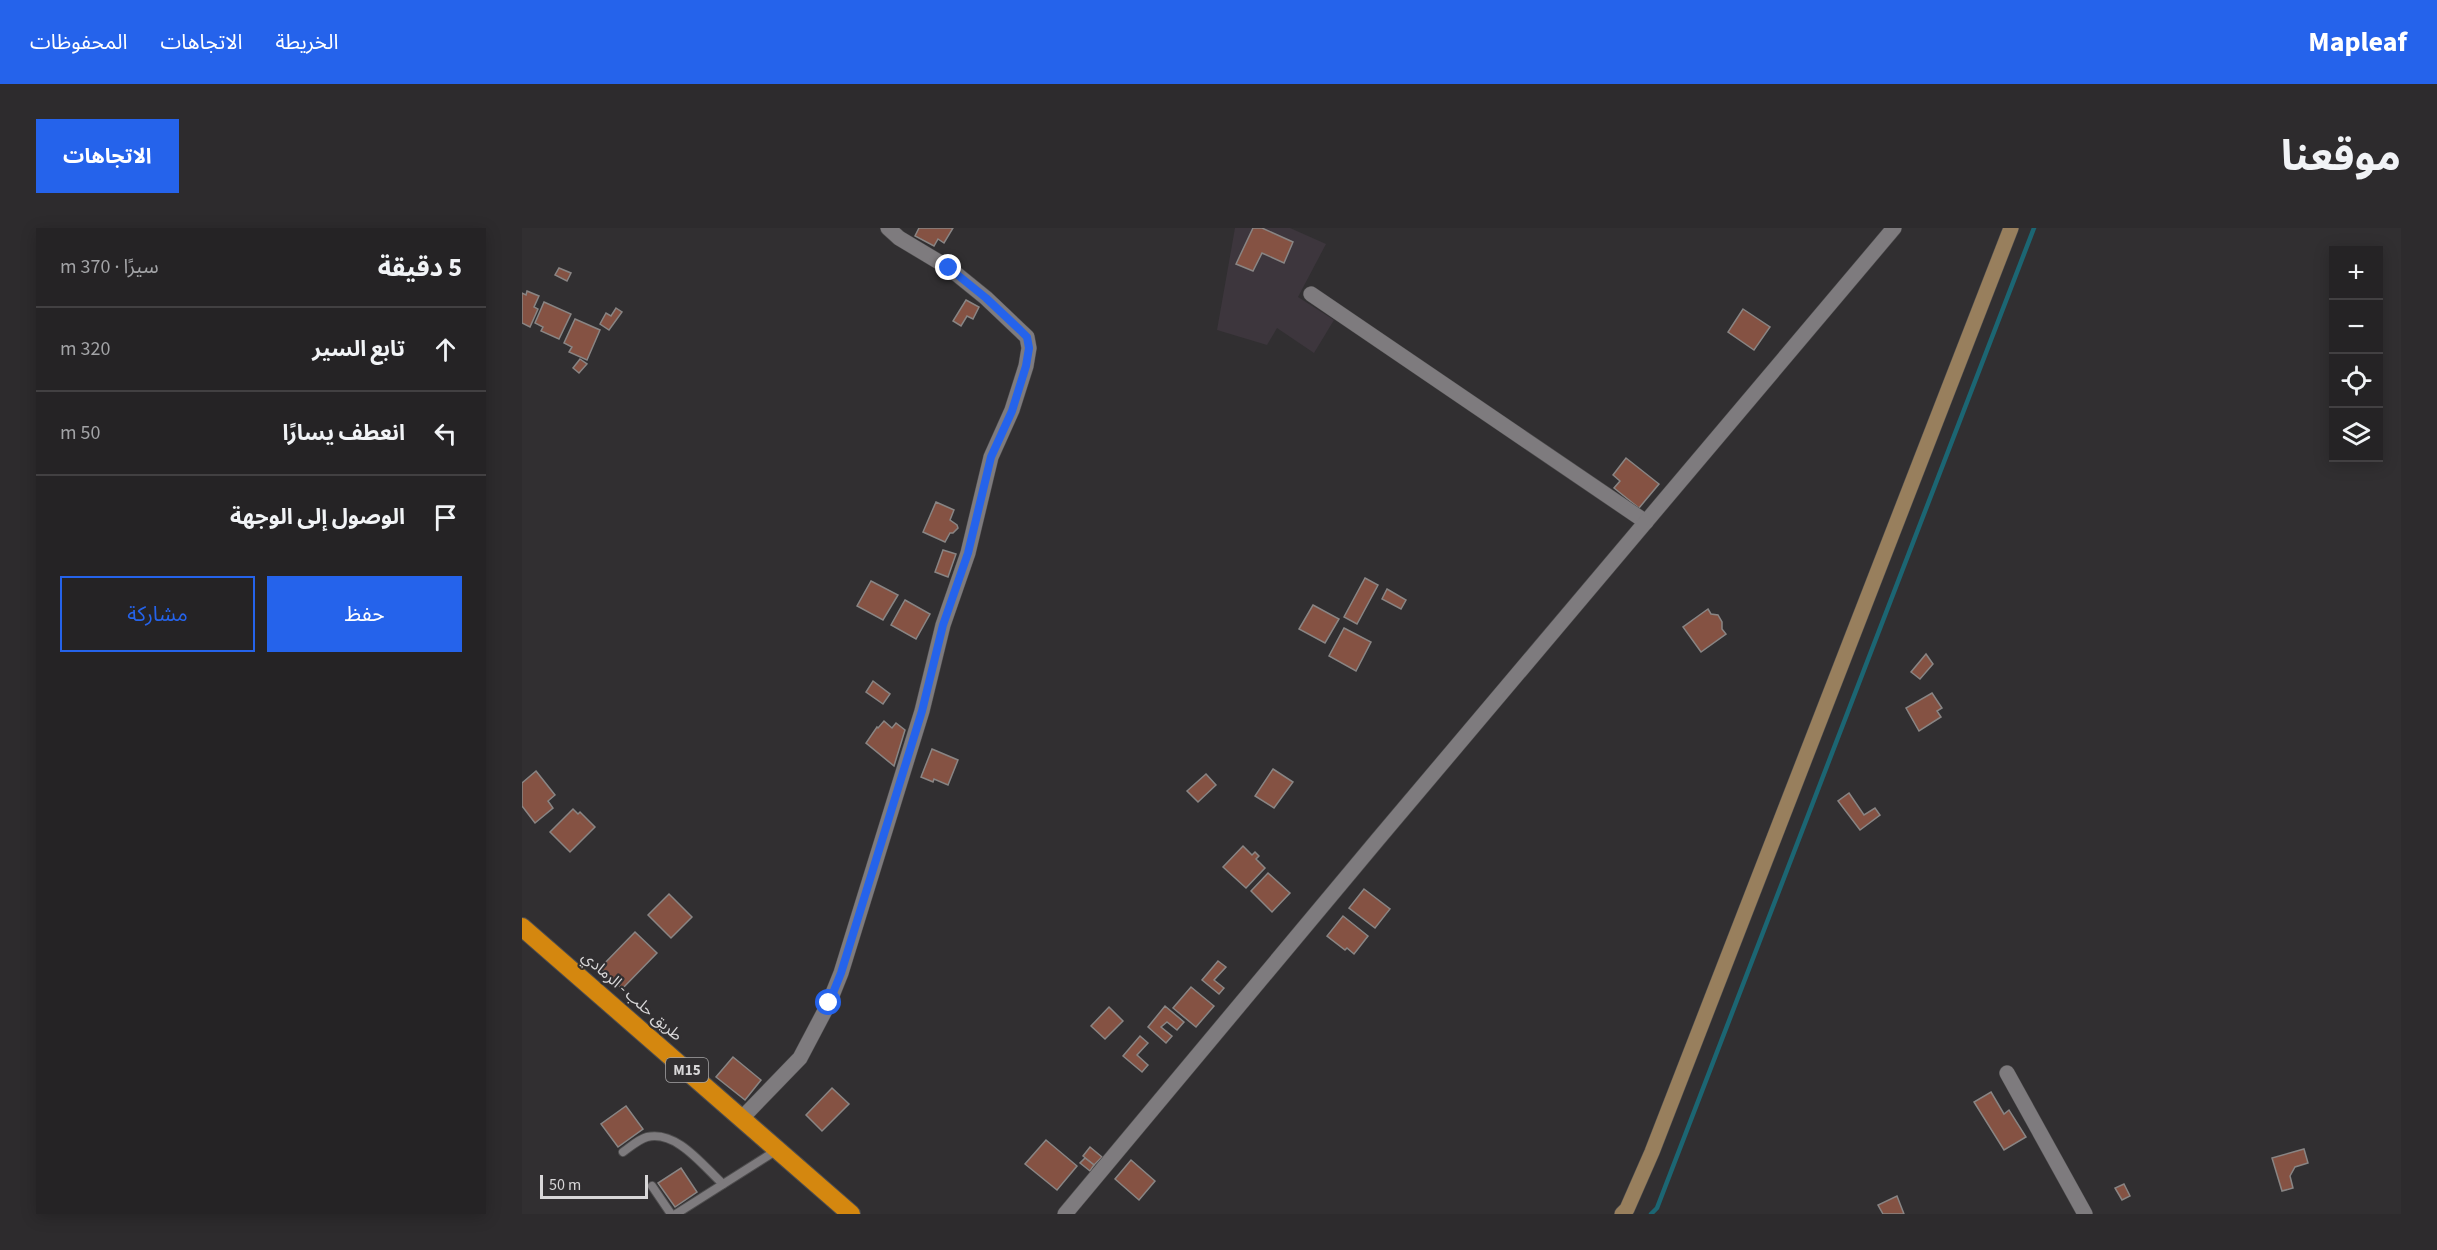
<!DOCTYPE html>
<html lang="ar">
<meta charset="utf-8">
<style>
body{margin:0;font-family:"Source Sans 3","Noto Sans Arabic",sans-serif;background:#2d2b2d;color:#f1f3f6;direction:rtl}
.controls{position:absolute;right:18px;top:18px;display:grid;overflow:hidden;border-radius:0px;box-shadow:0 3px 15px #0003}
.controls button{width:54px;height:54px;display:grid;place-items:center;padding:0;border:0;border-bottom:2px solid #424042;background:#252325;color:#f1f3f6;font:30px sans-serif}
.scale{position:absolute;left:18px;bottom:15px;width:108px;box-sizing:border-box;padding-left:6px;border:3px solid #d8d7d8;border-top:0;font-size:16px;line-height:21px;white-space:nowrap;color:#d8d7d8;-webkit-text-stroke:4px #312f31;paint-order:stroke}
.stop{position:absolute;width:18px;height:18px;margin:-14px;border:4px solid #2563eb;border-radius:50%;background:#fff}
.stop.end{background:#2563eb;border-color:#fff;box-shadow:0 2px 6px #0008}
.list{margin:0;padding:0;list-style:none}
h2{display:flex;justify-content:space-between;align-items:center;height:78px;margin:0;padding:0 24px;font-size:26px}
h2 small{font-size:20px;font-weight:400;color:#a3a4a7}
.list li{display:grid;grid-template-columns:39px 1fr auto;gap:18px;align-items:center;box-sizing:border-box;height:84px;padding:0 24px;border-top:2px solid #424042}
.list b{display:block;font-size:22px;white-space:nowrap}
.list em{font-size:20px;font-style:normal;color:#a3a4a7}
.actions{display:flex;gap:12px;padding:18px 24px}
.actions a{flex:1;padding:14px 0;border:2px solid #2563eb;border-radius:0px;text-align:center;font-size:21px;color:#2563eb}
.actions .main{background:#2563eb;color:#fff}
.icon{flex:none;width:33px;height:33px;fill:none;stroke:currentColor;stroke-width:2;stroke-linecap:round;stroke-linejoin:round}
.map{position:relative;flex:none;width:1879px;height:986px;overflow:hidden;direction:ltr;border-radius:0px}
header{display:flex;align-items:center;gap:36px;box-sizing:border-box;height:84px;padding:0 30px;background:#2563eb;color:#fff}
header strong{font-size:28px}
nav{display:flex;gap:33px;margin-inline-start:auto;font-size:21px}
.intro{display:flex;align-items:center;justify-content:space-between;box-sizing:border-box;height:144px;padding:0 36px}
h1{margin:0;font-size:42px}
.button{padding:15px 27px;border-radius:0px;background:#2563eb;color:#fff;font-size:21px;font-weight:700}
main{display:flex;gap:36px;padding:0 36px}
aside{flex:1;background:#252325;border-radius:0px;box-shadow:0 3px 15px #0003}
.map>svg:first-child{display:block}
</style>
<header>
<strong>Mapleaf</strong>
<nav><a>الخريطة</a><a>الاتجاهات</a><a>المحفوظات</a></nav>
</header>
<div class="intro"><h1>موقعنا</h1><a class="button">الاتجاهات</a></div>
<main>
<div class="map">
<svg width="1879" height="986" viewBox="0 0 1879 986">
<rect width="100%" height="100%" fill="#312f31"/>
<!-- built -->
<path fill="#3d363d" d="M713 0H768L804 16 776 69 812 92 792 125 755 100 745 117 695 102Z"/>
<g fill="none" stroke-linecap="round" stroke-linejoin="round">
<!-- stream -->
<path stroke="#1c6673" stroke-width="4.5" d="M1129 986 1135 980 1512 0"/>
</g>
<!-- building -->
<g fill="#855243" stroke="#898584" stroke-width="1.5">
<path d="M397 0H431L422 15 416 11 412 18 393 8Z"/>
<path d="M731 0H740L771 14 762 35 740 25 731 43 714 36Z"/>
<path d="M37 40 49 45 45 53 33 47Z"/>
<path d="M5 63 17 68 12 79 16 81 8 99 0 95V65L4 67Z"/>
<path d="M444 72 457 79 451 91 445 88 439 98 431 93Z"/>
<path d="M22 74 49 86 37 111 19 103 21 99 13 95Z"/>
<path d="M94 80 100 84 87 102 78 96 84 85 89 88Z"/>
<path d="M1221 81 1248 99 1232 122 1206 104Z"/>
<path d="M53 91 78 102 65 132 47 124 50 119 42 115Z"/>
<path d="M58 131 65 136 57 145 51 140Z"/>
<path d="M1104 230 1137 256 1117 280 1092 260 1098 253 1091 247Z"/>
<path d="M414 274 432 282 428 292 435 297 436 300 431 305H428L423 314 401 304Z"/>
<path d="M421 322 434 326 426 349 413 344Z"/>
<path d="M843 350 856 357 835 396 822 389Z"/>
<path d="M349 353 376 367 361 392 335 378Z"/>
<path d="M865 361 884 372 879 381 860 371Z"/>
<path d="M383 372 408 386 394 411 369 397Z"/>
<path d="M791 377 817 391 803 415 777 401Z"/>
<path d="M1186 381 1189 386 1196 387 1200 394V401L1204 406 1179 424 1161 399Z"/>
<path d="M822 400 849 414 834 443 807 428Z"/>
<path d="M1404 426 1411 436 1398 451 1389 444Z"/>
<path d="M351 453 368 466 361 476 344 464Z"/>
<path d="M1410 465 1420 480 1415 483 1419 489 1397 503 1384 480Z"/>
<path d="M362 493 370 500 374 495 383 502 372 538 344 515 355 499 356 500Z"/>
<path d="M410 521 436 532 426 557 412 551 411 554 399 549Z"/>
<path d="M751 541 771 554 752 580 733 568Z"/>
<path d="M14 543 33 567 26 573 31 580 13 595 0 578V555Z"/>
<path d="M684 546 694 557 676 574 665 563Z"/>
<path d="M1327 565 1342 587 1353 580 1358 587 1338 602 1316 573Z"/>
<path d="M51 581 56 586 58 584 73 599 48 624 28 604Z"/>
<path d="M721 618 730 627 733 624 737 628 734 631 743 640 724 660 701 639Z"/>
<path d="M746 645 768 665 750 684 729 663Z"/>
<path d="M842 661 868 681 853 700 827 680Z"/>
<path d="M147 666 170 689 149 710 126 687Z"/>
<path d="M821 688 846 708 832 726 825 720 823 722 805 708Z"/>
<path d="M113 704 135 725 100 761 78 740Z"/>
<path d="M696 733 704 739 692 752 702 760 697 766 680 752Z"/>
<path d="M669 759 692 778 674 799 651 780Z"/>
<path d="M643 778 662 794 655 802 645 794 639 799 650 808 644 815 626 799Z"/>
<path d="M587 779 601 793 583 811 569 798Z"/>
<path d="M618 808 626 815 615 827 626 837 620 844 601 828Z"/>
<path d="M211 829 239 852 223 872 194 849Z"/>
<path d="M310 860 327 876 300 903 284 887Z"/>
<path d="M1469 864 1482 886 1487 882 1504 909 1482 922 1452 874Z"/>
<path d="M104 878 121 901 96 919 79 896Z"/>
<path d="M524 912 555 938 535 962 503 936Z"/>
<path d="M568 919 580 929 572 937 561 928Z"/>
<path d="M1782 921 1786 935 1773 939 1768 948 1771 960 1760 963 1750 930Z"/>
<path d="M563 930 572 937 568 943 558 935Z"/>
<path d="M609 932 633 953 617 972 593 951Z"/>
<path d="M159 940 175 964 153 979 136 955Z"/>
<path d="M1602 956 1608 968 1600 972 1593 960Z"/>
<path d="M1375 968 1382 986H1361L1356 977Z"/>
</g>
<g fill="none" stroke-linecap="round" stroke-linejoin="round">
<!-- lane casing -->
<g stroke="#4e4d4e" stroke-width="10">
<g id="lane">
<path d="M101 924C108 919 117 911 125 909 155 902 181 938 201 956"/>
<path d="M130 958 149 986"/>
<path d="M154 986 255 922"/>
</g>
</g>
<!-- street casing -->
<g stroke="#4e4d4e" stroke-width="16">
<g id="street">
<path d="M789 66 1124 294"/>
<path d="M1485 845 1563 986"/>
<path d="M220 890 278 830 307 775 319 745 400 483 421 397 446 325 469 229 490 182 504 138 507 120 505 109 464 70 427 40 377 10 366 0"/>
<path d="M543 986 857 610 1372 0"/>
</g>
</g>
<!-- secondary casing -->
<g stroke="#4e4d4e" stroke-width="16">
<path id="secondary" d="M1100 986 1105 981 1130 924 1489 0"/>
</g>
<!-- highway casing -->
<g stroke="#4e4d4e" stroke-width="20">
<path id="highway" d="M0 699 329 986"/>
</g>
<!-- lane -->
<use href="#lane" stroke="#7e7b7e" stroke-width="8"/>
<!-- street -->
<use href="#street" stroke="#7e7b7e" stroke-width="15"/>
<!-- secondary -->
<use href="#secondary" stroke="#987f5d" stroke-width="15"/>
<!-- highway -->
<use href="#highway" stroke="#d4870f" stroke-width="18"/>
</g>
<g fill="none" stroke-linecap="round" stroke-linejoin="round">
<!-- route -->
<path stroke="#2563eb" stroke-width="8" d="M307 775 319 745 400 483 421 397 446 325 469 229 490 183 504 138 507 120 505 109 498 102 464 70 427 40"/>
</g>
<g text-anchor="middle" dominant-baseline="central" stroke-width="4.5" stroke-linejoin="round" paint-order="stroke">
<!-- shield labels -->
<rect fill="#312f31" stroke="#a6a5a6" stroke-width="1.5" x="144" y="830" width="42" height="24" rx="4.5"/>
<g font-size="15" font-weight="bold" fill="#d8d7d8">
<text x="165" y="842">M15</text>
</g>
<!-- street labels -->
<g font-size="16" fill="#d8d7d8" stroke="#312f31">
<text transform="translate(110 768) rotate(41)">طريق حلب - الرمادي</text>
</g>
</g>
</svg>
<div class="controls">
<button>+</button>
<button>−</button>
<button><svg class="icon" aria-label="locate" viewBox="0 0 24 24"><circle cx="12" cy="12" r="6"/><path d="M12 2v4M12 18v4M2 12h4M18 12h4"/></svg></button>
<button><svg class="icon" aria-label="layers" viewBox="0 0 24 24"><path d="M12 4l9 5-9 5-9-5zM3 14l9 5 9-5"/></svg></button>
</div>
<div class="scale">50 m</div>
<div class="stop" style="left:307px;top:775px"></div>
<div class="stop end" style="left:427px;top:40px"></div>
</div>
<aside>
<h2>5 دقيقة<small>سيرًا · 370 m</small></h2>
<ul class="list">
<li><svg class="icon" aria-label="ahead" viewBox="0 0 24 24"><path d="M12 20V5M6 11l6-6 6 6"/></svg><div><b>تابع السير</b></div><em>320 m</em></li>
<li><svg class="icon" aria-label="left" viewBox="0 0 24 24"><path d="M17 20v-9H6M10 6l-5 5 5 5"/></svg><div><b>انعطف يسارًا</b></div><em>50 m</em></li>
<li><svg class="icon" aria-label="arrive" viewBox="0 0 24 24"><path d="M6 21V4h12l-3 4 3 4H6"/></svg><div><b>الوصول إلى الوجهة</b></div></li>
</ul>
<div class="actions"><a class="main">حفظ</a><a>مشاركة</a></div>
</aside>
</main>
